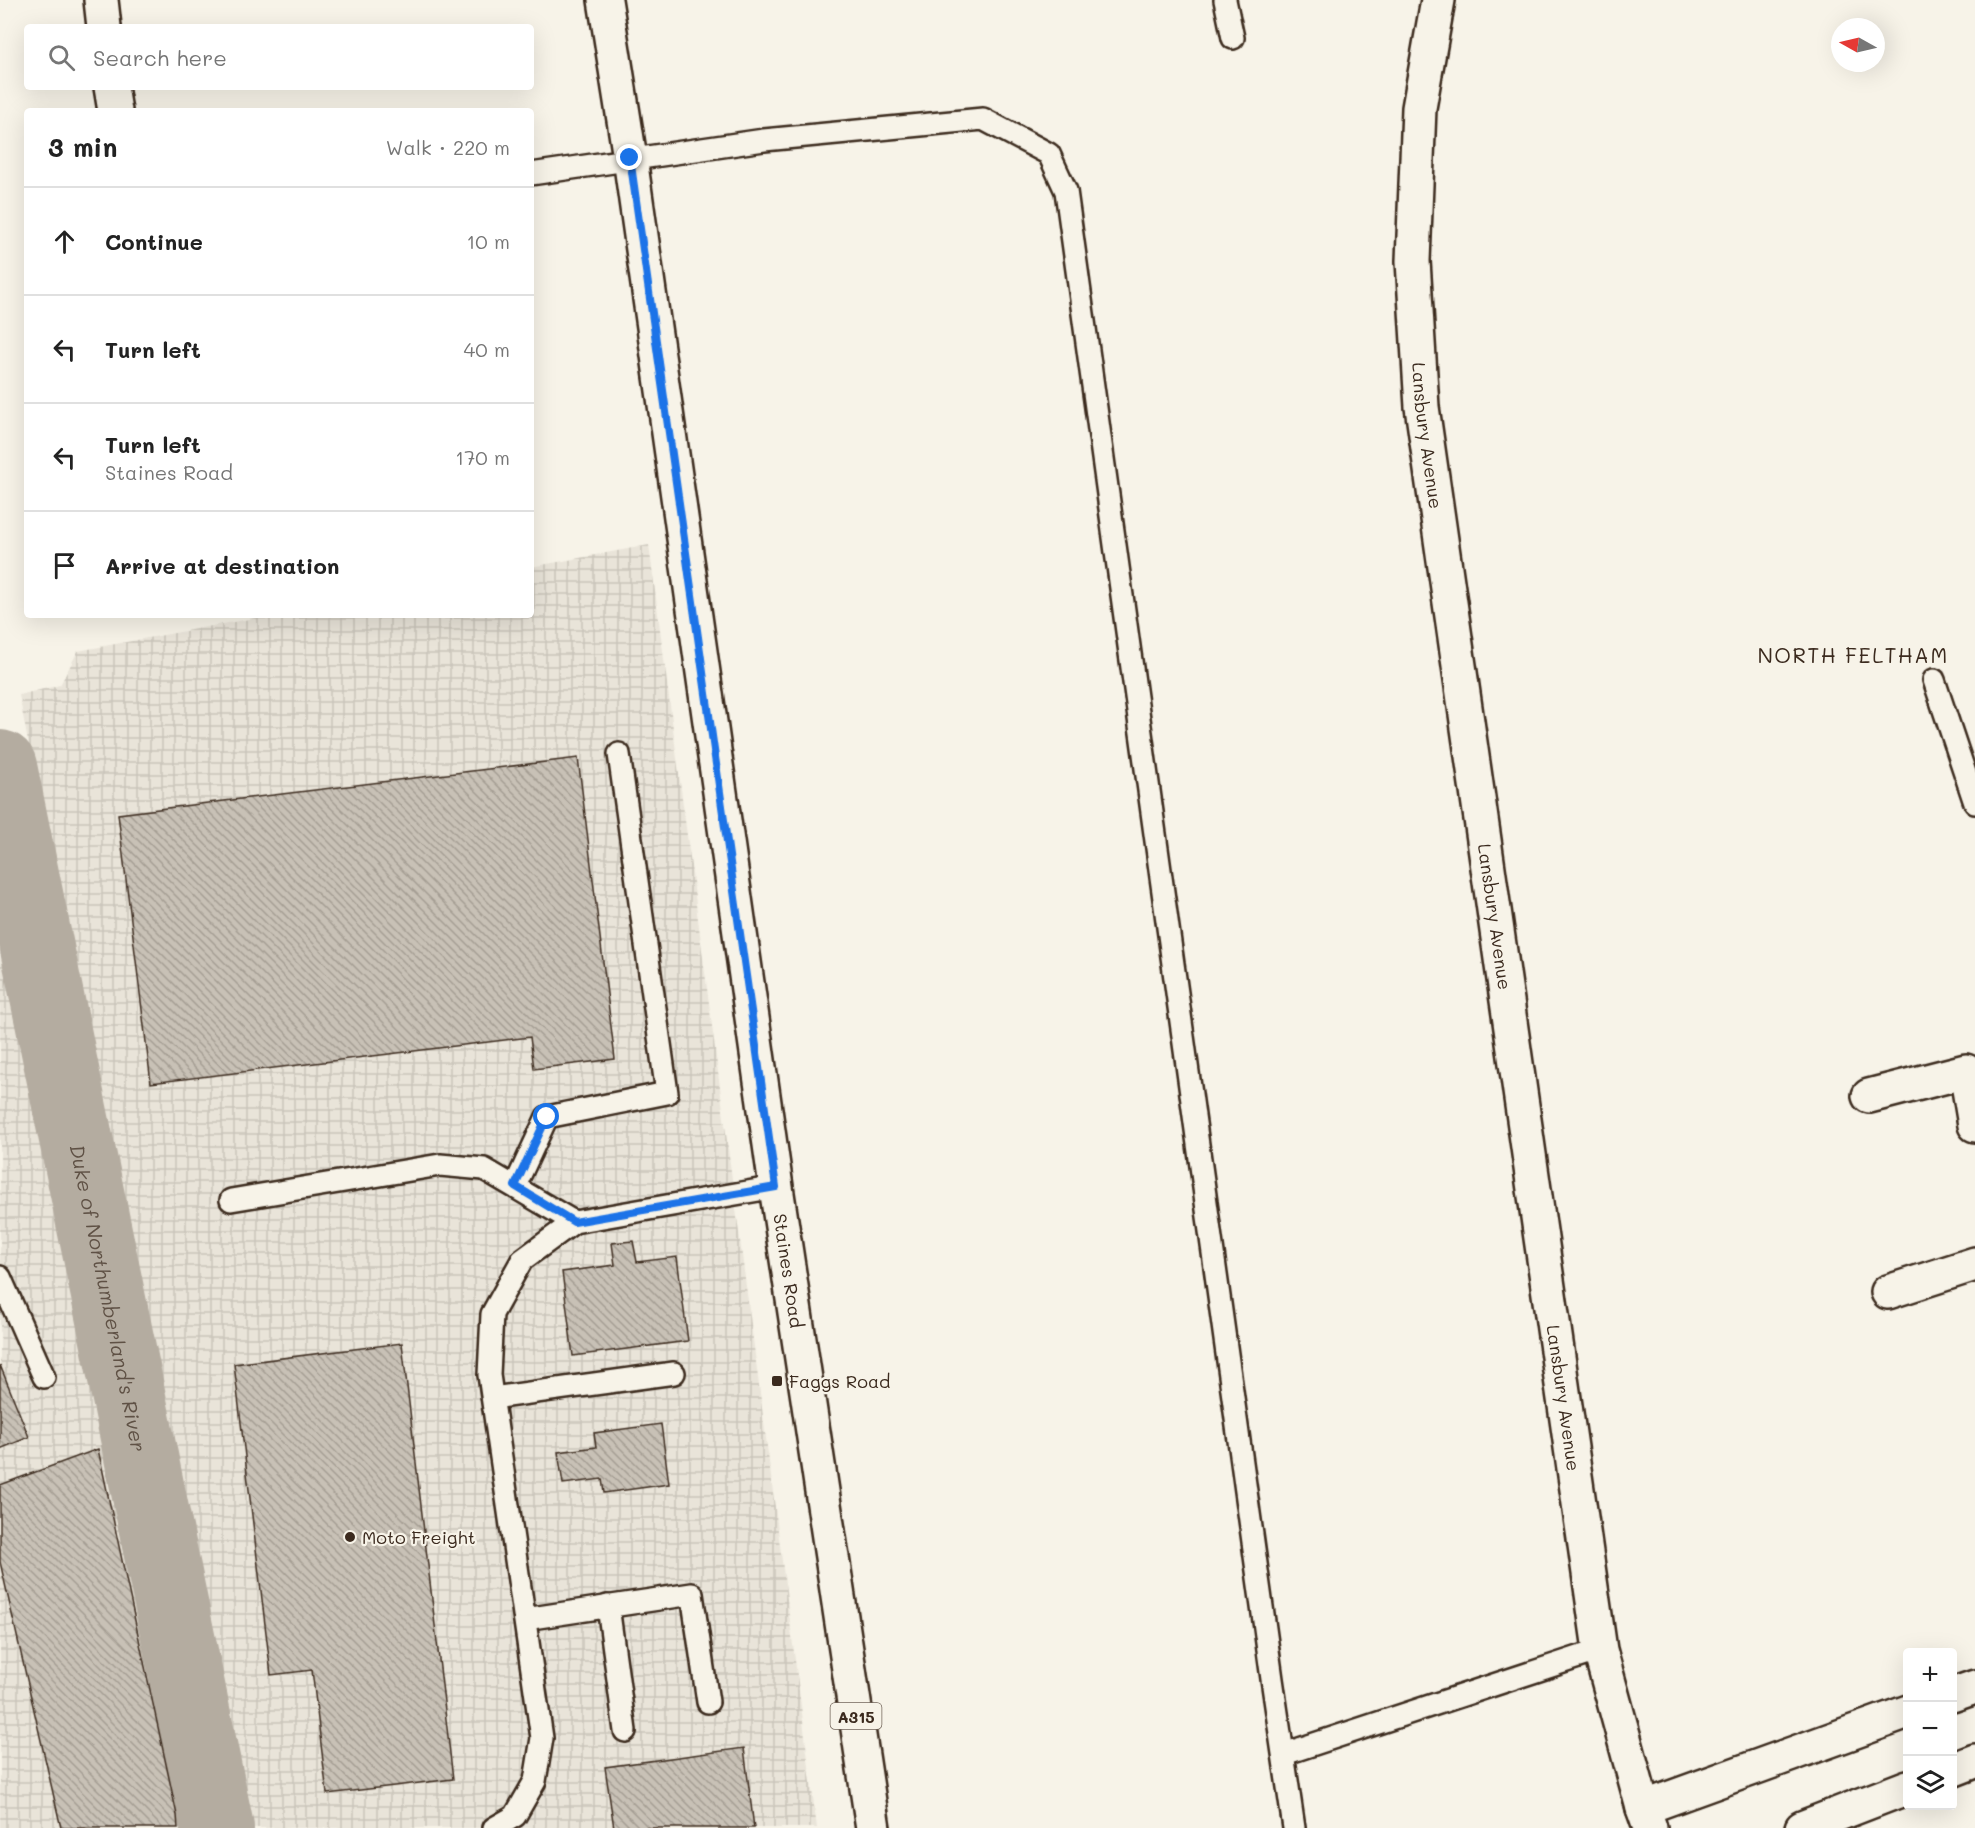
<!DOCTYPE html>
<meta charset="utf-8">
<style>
body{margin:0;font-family:Mali,sans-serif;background:#f6f6f6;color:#222}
.controls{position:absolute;right:18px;bottom:18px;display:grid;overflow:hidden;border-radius:6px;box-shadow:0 6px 24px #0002}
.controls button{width:54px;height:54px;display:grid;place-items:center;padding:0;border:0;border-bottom:2px solid #e0e0e0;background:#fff;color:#222;font:30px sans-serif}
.compass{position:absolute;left:1831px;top:18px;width:54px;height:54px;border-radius:50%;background:#fff;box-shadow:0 6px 24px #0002;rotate:278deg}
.stop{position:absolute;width:18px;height:18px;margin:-14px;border:4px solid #1a73e8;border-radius:50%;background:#fff}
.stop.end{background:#1a73e8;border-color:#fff;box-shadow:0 2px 6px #0008}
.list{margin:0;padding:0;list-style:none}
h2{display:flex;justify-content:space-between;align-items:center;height:78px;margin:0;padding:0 24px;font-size:26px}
h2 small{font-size:20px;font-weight:400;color:#767676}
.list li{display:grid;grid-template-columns:39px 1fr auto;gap:18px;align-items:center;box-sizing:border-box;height:108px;padding:0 24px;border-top:2px solid #e0e0e0}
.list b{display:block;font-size:22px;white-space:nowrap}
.list p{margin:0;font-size:20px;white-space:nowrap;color:#767676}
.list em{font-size:20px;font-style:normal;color:#767676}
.icon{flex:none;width:33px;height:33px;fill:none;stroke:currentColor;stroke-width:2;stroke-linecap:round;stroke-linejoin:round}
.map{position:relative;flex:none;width:1975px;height:1828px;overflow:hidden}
.search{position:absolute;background:#fff;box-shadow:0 6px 24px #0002;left:24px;top:24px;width:510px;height:66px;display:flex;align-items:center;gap:15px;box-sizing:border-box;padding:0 21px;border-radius:6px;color:#767676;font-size:22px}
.panel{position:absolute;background:#fff;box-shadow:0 6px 24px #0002;left:24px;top:108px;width:510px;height:510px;border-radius:6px}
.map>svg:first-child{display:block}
</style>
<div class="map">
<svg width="1975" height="1828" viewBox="0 0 1975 1828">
<defs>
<pattern id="industrial-grid" width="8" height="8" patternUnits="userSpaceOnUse" patternTransform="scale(1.5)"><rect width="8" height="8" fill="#e9e4d9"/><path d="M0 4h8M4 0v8" fill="none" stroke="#c9c4ba"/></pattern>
<pattern id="building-back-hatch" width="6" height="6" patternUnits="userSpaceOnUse" patternTransform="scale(1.5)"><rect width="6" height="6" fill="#c8c1b6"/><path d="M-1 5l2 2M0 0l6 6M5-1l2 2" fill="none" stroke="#a49d93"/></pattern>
</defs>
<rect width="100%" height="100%" fill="#f7f3e8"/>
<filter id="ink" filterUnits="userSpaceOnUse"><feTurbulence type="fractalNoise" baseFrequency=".0167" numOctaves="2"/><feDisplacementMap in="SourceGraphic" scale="12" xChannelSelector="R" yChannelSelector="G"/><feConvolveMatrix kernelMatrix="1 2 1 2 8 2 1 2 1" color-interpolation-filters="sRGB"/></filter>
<g filter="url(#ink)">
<!-- industrial -->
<g fill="url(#industrial-grid)">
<path d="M649 545 817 1828H239L19 695 60 685 78 651 271 615H531V567Z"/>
<path d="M0 873 182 1749 194 1828H0Z"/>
</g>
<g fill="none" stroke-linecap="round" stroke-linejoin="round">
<!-- river -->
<path stroke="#b4aca0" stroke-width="74" id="s1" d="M0 767 217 1828"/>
</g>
<!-- building -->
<g fill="url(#building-back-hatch)" stroke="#3b2a1e" stroke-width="1.5">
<path d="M578 758 615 1059 534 1069 530 1037 151 1083 118 814Z"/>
<path d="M633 1241 637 1262 677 1257 688 1341 573 1356 562 1272 615 1265 612 1243Z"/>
<path d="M402 1343 453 1779 327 1794 312 1670 271 1675 234 1364Z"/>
<path d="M0 1365 29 1437 0 1449Z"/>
<path d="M661 1424 669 1484 604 1493 602 1479 563 1484 558 1452 596 1447 594 1433Z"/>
<path d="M98 1449 177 1815 178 1828H61L0 1562V1485Z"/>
<path d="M744 1748 754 1828H614L605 1767Z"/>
</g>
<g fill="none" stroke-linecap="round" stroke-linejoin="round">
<!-- lane casing -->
<g stroke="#3b2a1e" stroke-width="26">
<g id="lane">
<path d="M1225 0 1233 38"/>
<path d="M531 174 764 140 983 119 1049 154 1066 191 1272 1679 1294 1828"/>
<path d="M1934 680 1975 803"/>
<path d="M515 1186 547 1117 667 1093 619 754"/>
<path d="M231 1200 440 1165 484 1169 574 1222"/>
<path d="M0 1277 44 1377"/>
<path d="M493 1398 674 1373"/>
<path d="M608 1606 625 1731"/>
<path d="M525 1619 692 1594 708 1702"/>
<path d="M1284 1754 1600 1650"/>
<path d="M494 1828 515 1816 535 1781 542 1738 489 1375 492 1314 522 1260 574 1222 776 1187"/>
</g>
</g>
<!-- street casing -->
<g stroke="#3b2a1e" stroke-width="38">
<g id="street">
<path d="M101 0 104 27"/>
<path id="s2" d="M1438 0 1419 108 1413 261 1422 407 1600 1650 1643 1808 1650 1828"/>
<path d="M111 87 115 111"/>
<path d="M1869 1096 1966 1071 1975 1125"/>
<path d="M1888 1292 1975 1264"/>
<path d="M1952 1695 1975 1687"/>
<path d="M1643 1808 1908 1712"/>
</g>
</g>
<!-- primary casing -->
<g stroke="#3b2a1e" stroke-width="38">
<g id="primary">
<path id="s3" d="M605 0 630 158 776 1187 873 1828"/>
<path d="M1952 1770 1975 1761"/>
<path d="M1802 1828 1908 1787"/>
</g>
</g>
<!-- lane -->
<use href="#lane" stroke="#f7f3e8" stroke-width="21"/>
<!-- street -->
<use href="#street" stroke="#f7f3e8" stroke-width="33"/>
<!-- primary -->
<use href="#primary" stroke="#f7f3e8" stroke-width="33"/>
</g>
</g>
<g fill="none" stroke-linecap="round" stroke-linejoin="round" filter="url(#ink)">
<!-- route -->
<path stroke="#1a73e8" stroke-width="8" d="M547 1117 515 1186 574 1222 776 1187 630 158"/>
</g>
<!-- markers -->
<g fill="#3b2a1e" stroke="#f7f3e8" stroke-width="2">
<rect x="771" y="1375" width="12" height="12" rx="3"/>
<circle cx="350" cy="1537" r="6"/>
</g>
<g text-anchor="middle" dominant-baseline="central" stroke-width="4.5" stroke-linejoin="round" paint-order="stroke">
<!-- shield labels -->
<rect fill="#f7f3e8" stroke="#73665b" stroke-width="1.5" x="830.5" y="1703" width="51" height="26" rx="4.5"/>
<g font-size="16" font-weight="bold" fill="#3b2a1e">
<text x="856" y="1716">A315</text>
</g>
<!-- street labels -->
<g font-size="18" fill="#3b2a1e" stroke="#f7f3e8">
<text stroke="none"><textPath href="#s2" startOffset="438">Lansbury Avenue</textPath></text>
<text stroke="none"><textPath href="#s2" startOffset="924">Lansbury Avenue</textPath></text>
<text stroke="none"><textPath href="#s3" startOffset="1284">Staines Road</textPath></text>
<text stroke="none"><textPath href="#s2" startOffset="1410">Lansbury Avenue</textPath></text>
</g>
<!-- poi labels -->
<g font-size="18" fill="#3b2a1e" stroke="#f7f3e8" text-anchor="start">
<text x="789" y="1381">Faggs Road</text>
<text x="362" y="1537">Moto Freight</text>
</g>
<!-- water labels -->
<g font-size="20" font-style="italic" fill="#5f5145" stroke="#f7f3e8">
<text stroke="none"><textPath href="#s1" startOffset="542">Duke of Northumberland's River</textPath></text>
</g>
<!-- quarter labels -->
<g font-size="21" letter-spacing="1.5" fill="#3b2a1e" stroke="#f7f3e8">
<text x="1853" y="654">NORTH FELTHAM</text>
</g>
</g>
</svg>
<div class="controls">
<button>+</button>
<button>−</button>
<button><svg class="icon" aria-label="layers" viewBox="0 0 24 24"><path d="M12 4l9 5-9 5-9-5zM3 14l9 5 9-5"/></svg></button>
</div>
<svg class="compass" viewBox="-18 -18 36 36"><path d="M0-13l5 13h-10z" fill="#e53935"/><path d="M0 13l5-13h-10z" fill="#767676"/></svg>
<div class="stop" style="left:547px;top:1117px"></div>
<div class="stop end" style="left:630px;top:158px"></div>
<div class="search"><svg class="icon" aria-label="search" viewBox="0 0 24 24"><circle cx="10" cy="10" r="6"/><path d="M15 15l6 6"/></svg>Search here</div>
<section class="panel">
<h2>3 min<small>Walk · 220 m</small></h2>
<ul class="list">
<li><svg class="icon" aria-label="ahead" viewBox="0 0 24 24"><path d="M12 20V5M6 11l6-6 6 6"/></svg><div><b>Continue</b></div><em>10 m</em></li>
<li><svg class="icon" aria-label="left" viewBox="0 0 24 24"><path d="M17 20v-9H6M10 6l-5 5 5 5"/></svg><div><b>Turn left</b></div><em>40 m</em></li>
<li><svg class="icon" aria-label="left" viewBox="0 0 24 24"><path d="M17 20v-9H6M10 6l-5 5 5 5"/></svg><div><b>Turn left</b><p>Staines Road</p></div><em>170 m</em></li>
<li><svg class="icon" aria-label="arrive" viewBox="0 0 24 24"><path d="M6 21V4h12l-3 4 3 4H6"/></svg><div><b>Arrive at destination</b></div></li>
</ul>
</section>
</div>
